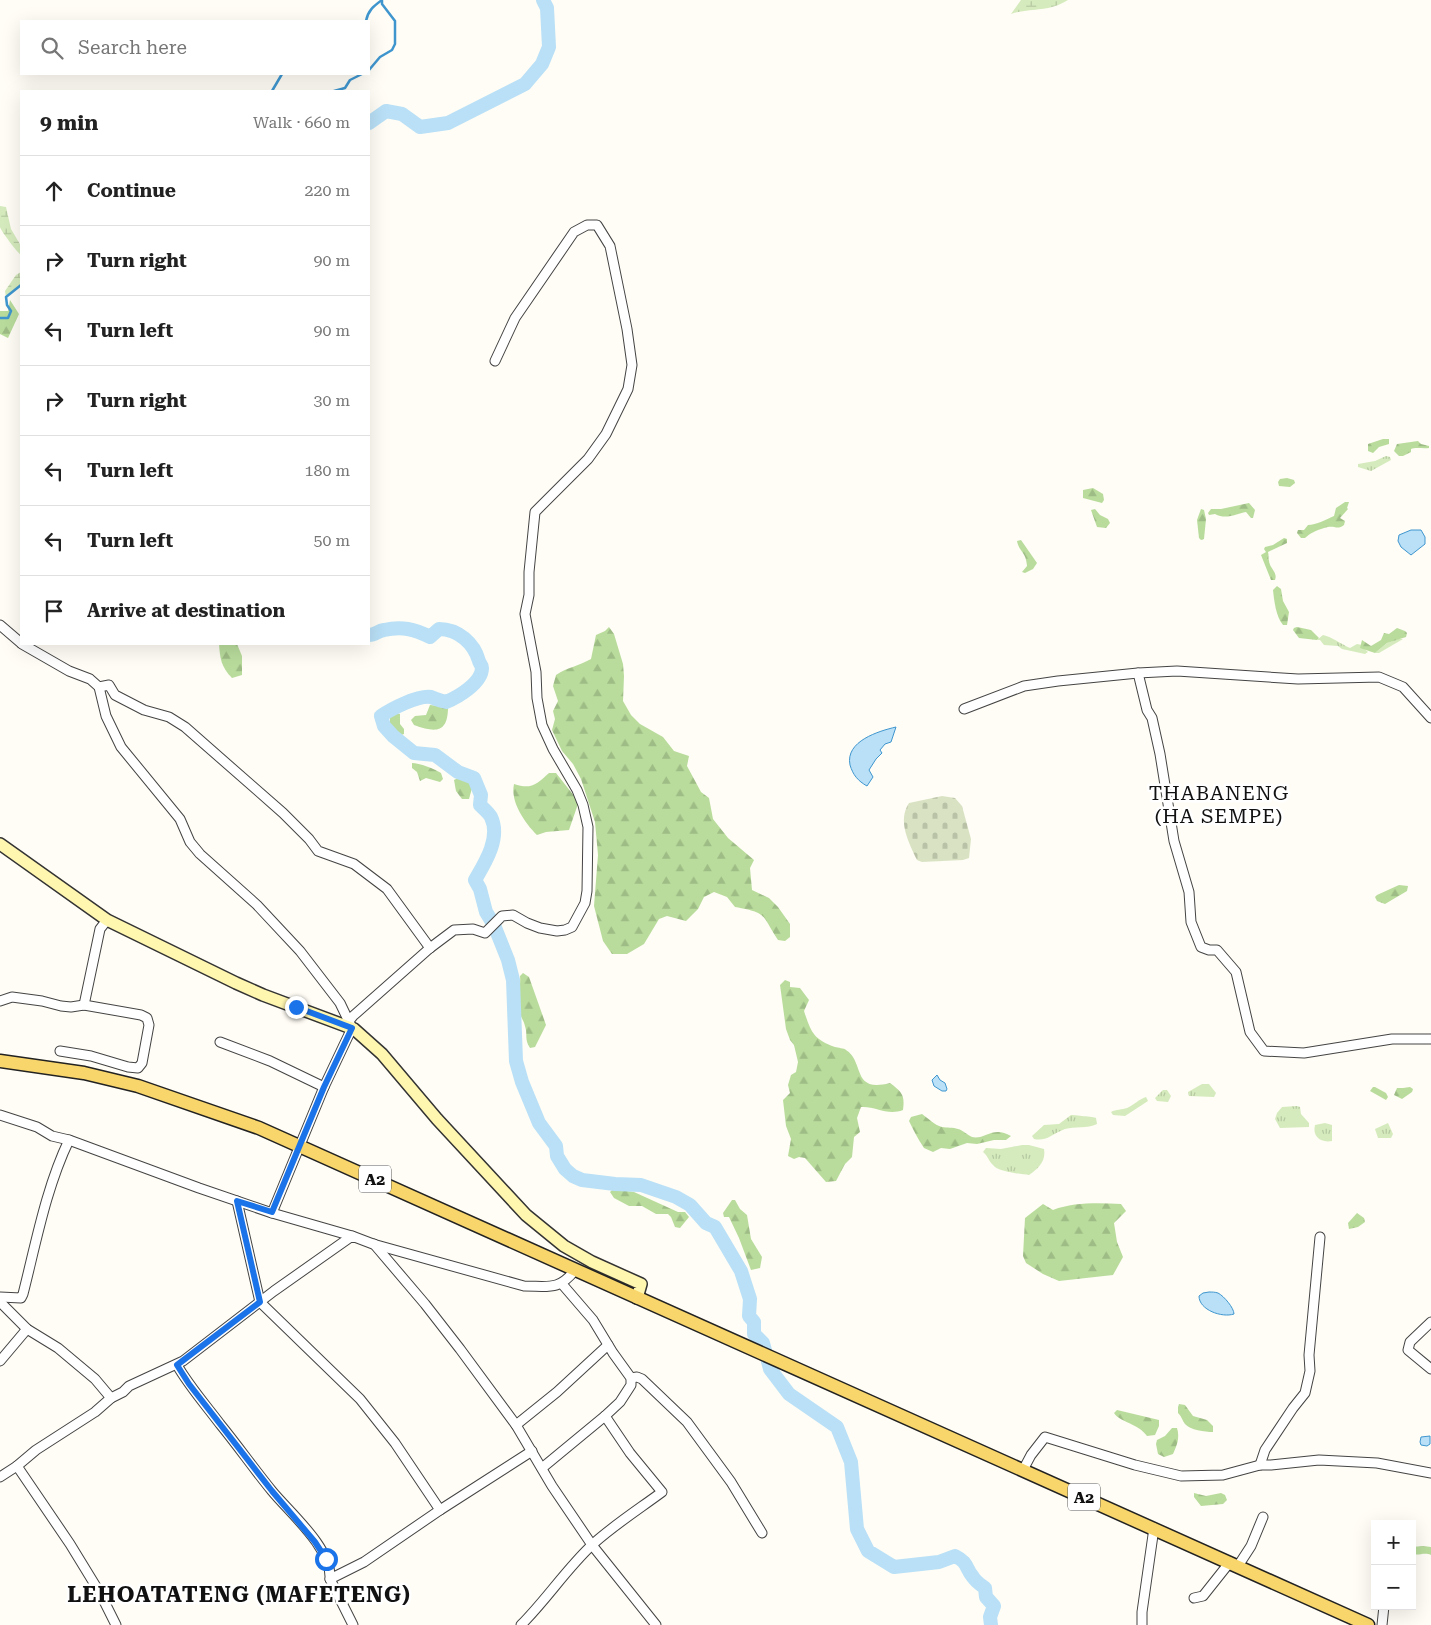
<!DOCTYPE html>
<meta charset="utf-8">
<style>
body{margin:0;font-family:"Roboto Serif",serif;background:#f2f2f2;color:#222}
.controls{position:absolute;right:15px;bottom:15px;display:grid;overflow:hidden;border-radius:0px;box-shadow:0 5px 20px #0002}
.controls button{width:45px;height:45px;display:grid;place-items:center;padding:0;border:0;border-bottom:1px solid #e0e0e0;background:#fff;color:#222;font:25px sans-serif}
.stop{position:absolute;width:15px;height:15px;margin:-11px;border:4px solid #1a73e8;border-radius:50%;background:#fff}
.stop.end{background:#1a73e8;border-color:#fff;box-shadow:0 1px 5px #0008}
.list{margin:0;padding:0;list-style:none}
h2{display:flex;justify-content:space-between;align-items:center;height:65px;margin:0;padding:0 20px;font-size:21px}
h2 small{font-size:16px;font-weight:400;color:#767676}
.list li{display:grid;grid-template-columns:32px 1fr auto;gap:15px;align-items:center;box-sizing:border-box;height:70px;padding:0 20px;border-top:1px solid #e0e0e0}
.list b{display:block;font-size:19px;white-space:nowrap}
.list em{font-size:16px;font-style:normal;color:#767676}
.icon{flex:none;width:28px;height:28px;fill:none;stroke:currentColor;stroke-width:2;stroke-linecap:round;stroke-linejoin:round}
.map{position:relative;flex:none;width:1431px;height:1625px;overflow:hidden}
.search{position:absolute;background:#fff;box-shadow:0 5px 20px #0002;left:20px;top:20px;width:350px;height:55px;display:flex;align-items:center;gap:12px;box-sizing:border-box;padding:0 18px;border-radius:0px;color:#767676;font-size:19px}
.panel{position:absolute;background:#fff;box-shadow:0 5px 20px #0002;left:20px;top:90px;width:350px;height:555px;border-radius:0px}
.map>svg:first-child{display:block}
</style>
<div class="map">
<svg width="1431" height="1625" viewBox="0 0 1431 1625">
<defs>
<pattern id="grass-tufts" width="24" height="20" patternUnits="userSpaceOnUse" patternTransform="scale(1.25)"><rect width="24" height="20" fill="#d5ebbd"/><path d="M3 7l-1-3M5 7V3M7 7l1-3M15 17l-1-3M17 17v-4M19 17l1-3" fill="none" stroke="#b6c8a1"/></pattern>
<pattern id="forest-firs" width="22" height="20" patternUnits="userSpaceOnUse" patternTransform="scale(1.25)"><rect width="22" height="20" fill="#b9dc9c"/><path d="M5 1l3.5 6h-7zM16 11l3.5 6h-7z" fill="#9ebc85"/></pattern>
<pattern id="wetland-marsh" width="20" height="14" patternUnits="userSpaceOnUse" patternTransform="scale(1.25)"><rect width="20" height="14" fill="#d5ebbd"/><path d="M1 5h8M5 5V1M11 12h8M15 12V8" fill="none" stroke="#b6c8a1"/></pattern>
<pattern id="cemetery-stones" width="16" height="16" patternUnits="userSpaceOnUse" patternTransform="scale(1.25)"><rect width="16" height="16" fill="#d9e3c4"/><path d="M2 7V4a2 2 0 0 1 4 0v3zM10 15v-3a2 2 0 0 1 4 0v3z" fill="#b9c2a7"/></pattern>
</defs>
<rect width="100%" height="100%" fill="#fffdf5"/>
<!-- grass -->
<g fill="url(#grass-tufts)">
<path d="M1386 456 1390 457 1391 460 1371 471 1358 467V464L1375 461Z"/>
<path d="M1323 635C1332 637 1341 644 1350 648L1357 644 1362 645V647L1368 652 1365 654 1342 649 1338 646 1324 645 1320 640H1317Z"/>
<path d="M1398 639H1403L1379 653H1375L1387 643Z"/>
<path d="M1202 1084H1209L1216 1093 1214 1097 1189 1096 1188 1092Z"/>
<path d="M1163 1090H1167L1171 1096 1168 1102 1157 1101 1155 1098Z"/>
<path d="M1146 1097 1148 1101 1125 1116 1113 1115 1111 1112C1116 1109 1122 1110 1127 1108 1134 1105 1139 1099 1146 1097Z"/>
<path d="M1297 1106 1300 1107 1301 1114 1309 1123V1127L1280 1128 1275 1119 1277 1113 1282 1107Z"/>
<path d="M1071 1115C1074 1115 1094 1117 1096 1118L1097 1124C1087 1129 1075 1126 1065 1129 1054 1133 1046 1142 1034 1139L1032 1136 1044 1125 1059 1124Z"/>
<path d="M1325 1123 1332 1125V1141C1321 1143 1312 1137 1315 1125Z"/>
<path d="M1388 1123 1393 1134 1391 1138H1378L1375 1129Z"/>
<path d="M1022 1145H1029L1044 1149C1046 1161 1039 1168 1029 1175 1021 1174 998 1172 993 1165 988 1160 988 1156 983 1152L986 1148 1001 1149Z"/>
</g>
<!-- forest -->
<g fill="url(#forest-firs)">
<path d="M10 300 19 314 8 338 0 334V311H8Z"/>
<path d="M1383 439H1389V444L1379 447 1373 453 1368 451V444Z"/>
<path d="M1418 441 1421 444 1429 446V448C1423 449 1416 447 1411 449V452L1403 456H1399L1394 451 1397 444Z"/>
<path d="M1287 478 1294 480 1295 483 1290 487 1279 486 1278 482 1280 479Z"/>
<path d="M1093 488 1103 494 1104 500 1102 503 1083 498V490Z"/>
<path d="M1345 502H1349L1347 508 1348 509 1340 518 1345 521 1344 525C1338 530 1335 526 1328 527 1320 529 1311 532 1305 538H1301L1297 533 1298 530H1304L1308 525C1316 525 1327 519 1334 516L1336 508Z"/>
<path d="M1249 503 1255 510 1253 518H1251L1246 512C1236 514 1226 520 1215 514L1209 515 1208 513 1211 509H1221Z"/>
<path d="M1095 509 1100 515 1108 519 1110 523 1106 528 1097 527 1091 510Z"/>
<path d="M1201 509 1204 510 1206 519 1204 539 1201 540 1199 538 1197 520Z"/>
<path d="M1284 538 1287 539V543L1268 552C1269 555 1268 558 1269 561 1270 569 1278 572 1275 580H1271L1261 555 1266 552 1264 549 1265 547 1273 545Z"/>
<path d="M1021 540 1037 563 1033 569 1025 573 1022 572 1027 566C1026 551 1019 552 1017 541Z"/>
<path d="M1277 586 1281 589 1283 601 1289 612 1287 625H1283C1276 617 1274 600 1273 590Z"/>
<path d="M609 627 614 634 623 664 624 676 623 701 631 715 640 724 663 737 674 751 689 756 687 766 701 792 709 798 713 819 728 838 754 860 750 868 752 890 769 898 778 907 790 924V937L785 941 778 940C761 915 769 913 735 907L727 897 714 892 704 897 698 909 686 921 667 916 659 919 644 944 627 954H612L603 941 594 906 598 855 595 822 581 779 573 764 562 751 552 730 555 719 553 711 558 701 553 686 556 675C568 667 579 666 591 659L596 635 605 631Z"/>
<path d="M1297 627 1311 630 1319 638 1317 640 1299 638 1293 630 1294 628Z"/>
<path d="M1397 628 1405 631 1407 633 1406 637 1387 643 1375 653 1360 648 1362 640 1371 646 1381 640 1384 633 1389 634Z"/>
<path d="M219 644H237L242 656V675L232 678C221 667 220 658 219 644Z"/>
<path d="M430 705 448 707C448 733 436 733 414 725L411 720 415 716 426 715Z"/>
<path d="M393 712 400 714V724L404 729V734L399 736 390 724V714Z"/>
<path d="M412 763C419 763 435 769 441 773L443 779 440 782 426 778 420 781 417 772 412 768Z"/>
<path d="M549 773H556L575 797 578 804 569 830 546 832 537 835C525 823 510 802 514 784 531 790 537 784 549 773Z"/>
<path d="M458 778H464L471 782 472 788 469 799H462L456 791 454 780Z"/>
<path d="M1399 885 1408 886 1407 891 1385 904 1377 901 1375 897 1377 895Z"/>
<path d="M523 973 529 977 546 1025 535 1047 530 1048C524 1039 528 1035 525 1026 523 1018 517 1012 518 1004 518 994 521 986 520 976Z"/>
<path d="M785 980 790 982V987L800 988 809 1000 804 1011C811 1032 813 1039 835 1047 838 1048 844 1048 846 1050 865 1062 851 1093 890 1083 902 1092 905 1095 903 1110 887 1116 876 1106 861 1107L857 1118 860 1132 854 1137 852 1157 845 1164 836 1181 826 1182 805 1158 799 1157 794 1159 788 1156 791 1139 786 1126 783 1100 790 1093 788 1085 791 1075 796 1072 798 1062 794 1045 790 1040 786 1029 780 985Z"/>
<path d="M1373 1087H1375L1386 1093 1388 1097 1386 1100 1370 1091Z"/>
<path d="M1410 1087 1413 1089 1412 1092 1402 1099 1394 1095 1397 1088H1403Z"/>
<path d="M922 1114C928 1118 934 1125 942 1127 947 1128 953 1127 958 1129 963 1130 967 1135 972 1137 985 1140 993 1125 1011 1136L1006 1140H994L977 1144 967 1143 950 1149 941 1148 933 1152 924 1148C918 1139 914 1131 909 1121L911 1117Z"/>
<path d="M613 1189 634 1192 678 1212H685L689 1217 680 1228 675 1227 671 1217 668 1214H656L642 1206H629L614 1198 610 1192Z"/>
<path d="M732 1200H735L740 1209 747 1215 751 1239 762 1257 760 1268 751 1270 739 1238 729 1217H724L723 1213Z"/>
<path d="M1043 1204 1053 1210C1074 1202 1098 1203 1121 1204L1126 1211 1114 1223 1117 1242 1123 1257 1113 1275 1059 1281 1043 1274 1026 1263 1023 1256 1025 1218Z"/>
<path d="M1357 1213 1364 1218 1365 1222 1358 1227 1349 1229 1348 1223Z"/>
<path d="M1179 1404 1185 1405 1193 1416 1207 1420 1213 1426V1432C1205 1432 1190 1430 1185 1424 1182 1420 1182 1417 1178 1413V1407Z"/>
<path d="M1117 1410 1159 1420V1426L1155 1435 1147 1436C1138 1423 1119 1422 1114 1413Z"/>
<path d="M1172 1428H1177C1180 1438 1177 1445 1173 1454L1164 1457 1158 1454 1156 1444 1157 1440 1165 1436Z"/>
<path d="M1194 1493 1206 1496 1221 1493 1225 1495 1227 1500 1223 1504 1201 1506 1194 1497Z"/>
<path d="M1423 1546 1431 1547V1555C1424 1552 1419 1556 1412 1554V1547Z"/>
</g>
<!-- wetland -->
<g fill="url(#wetland-marsh)">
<path d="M1021 0H1068C1047 13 1033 7 1011 14Z"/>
<path d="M0 206 6 207 11 229 21 246V255C17 252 1 231 0 227 0 220 0 213 0 206Z"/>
<path d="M21 272V285L6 297 5 291 16 275Z"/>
</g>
<!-- cemetery -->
<path fill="url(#cemetery-stones)" d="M942 796 955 798 962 806 971 839 969 858 963 860 922 862 917 860C909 843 897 821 909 803Z"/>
<!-- water -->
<g fill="#b9e0f7" stroke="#3f96cf">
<path d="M1411 530H1421L1425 537V544L1411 555 1401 547 1398 541 1399 535Z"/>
<path d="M896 727 891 742 885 744 880 750 882 753 876 759 869 770 873 777 867 786C858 781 853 775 850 765 845 741 879 731 896 727Z"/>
<path d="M937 1075 940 1080 945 1083 947 1089 946 1091H942L934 1086 932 1080Z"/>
<path d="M1209 1292C1212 1292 1215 1292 1218 1293 1224 1296 1234 1308 1234 1314 1222 1318 1199 1310 1199 1296L1203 1293Z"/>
<path d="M1430 1436V1444L1427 1446 1421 1445 1420 1442 1421 1437Z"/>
</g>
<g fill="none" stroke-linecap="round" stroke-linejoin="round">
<!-- stream -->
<g stroke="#3f96cf" stroke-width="2.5">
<path d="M366 21C368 10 374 6 382 0"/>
<path d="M369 70 380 57 392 50 395 44V21L382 4V1"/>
<path d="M272 91 282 74"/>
<path d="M334 91 345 88 350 80 362 74"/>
<path d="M0 318H8L11 311 7 305 6 297 21 285"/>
</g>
<!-- river -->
<g stroke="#b9e0f7" stroke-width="14">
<path d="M369 123 386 111 402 114 420 127 448 123 525 84 542 64 549 47 547 8 543 0"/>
<path d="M369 635C375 635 378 631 384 630 402 626 414 629 430 637L439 629C458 629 474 643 479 661 479 663 482 665 482 668 482 683 458 697 446 702 441 701 436 699 431 697 418 695 391 709 381 716L384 726 393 736 414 753 435 755 458 772 474 778 481 795 480 805C483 808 489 813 491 817 501 838 485 863 475 880L480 889 486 912 494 925 508 960 513 980 516 1061 522 1082 539 1123 556 1146 557 1156 565 1169 573 1176 582 1180 615 1184 641 1185 676 1197 690 1205 706 1223 715 1227 741 1271 750 1299 749 1316 754 1322V1334L763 1343 770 1369 789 1394 837 1427 851 1462 857 1529 868 1551 894 1567 939 1562 955 1556C969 1563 965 1568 973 1577 976 1582 981 1585 985 1588L986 1597 994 1606 990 1617 991 1625"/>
</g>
<!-- street casing -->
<g stroke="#444" stroke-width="11">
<g id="street">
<path d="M0 625 21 643"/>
<path d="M22 644 69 671 90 679 99 687 106 716 121 747 180 819 190 842 200 854 257 905 300 951 340 1003 352 1028 324 1087 272 1213"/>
<path d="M1138 673 1147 710 1152 718 1160 754 1174 841 1189 892 1191 922 1201 947 1209 950H1217L1236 972 1250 1032 1264 1051 1304 1053 1392 1039H1431"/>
<path d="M99 687 109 685 115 695 144 710 169 717 185 727 283 813 309 839 318 851 354 864 387 889 430 948"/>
<path d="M964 709 1024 686 1058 681 1138 673 1177 671 1298 679 1379 677 1403 687 1431 718"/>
<path d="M0 1001 12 997 42 1001 61 1006 71 1007 84 1005 141 1015 147 1018 149 1025 142 1063 138 1068 128 1067 91 1056 60 1051"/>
<path d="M84 1005 100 929 107 920"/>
<path d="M349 1021 353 1016 430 948 454 930 473 929 485 933 502 916 513 915 527 923 540 928 557 931 565 930 572 927 585 903 587 891 588 827 583 805 577 790 553 749 542 725 537 698 536 672 525 614 529 595V572L535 512 588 459 606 434 628 389 632 365 627 329 610 246 597 225H587L574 232 515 318 495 361"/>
<path d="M220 1042 270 1061 324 1087"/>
<path d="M0 1115 37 1127 52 1136 69 1140 199 1188 272 1213 352 1236"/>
<path d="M237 1201 260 1302 360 1399 395 1443 440 1510"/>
<path d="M374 1244 425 1304 460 1349 516 1425 552 1486 592 1545 656 1625"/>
<path d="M0 1297 21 1298 23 1294C36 1243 46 1188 69 1140"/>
<path d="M0 1302 27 1329 58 1348 95 1379 111 1398"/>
<path d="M1431 1322 1410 1342 1408 1350 1431 1369"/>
<path d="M0 1361 27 1329"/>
<path d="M177 1365C189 1386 205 1404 220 1424 238 1446 254 1469 272 1491 290 1513 332 1548 330 1579L353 1625"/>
<path d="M631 1378 637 1377 642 1379 687 1422 731 1482 762 1533"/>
<path d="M516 1425 557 1392 608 1345"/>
<path d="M1260 1465 1265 1450 1293 1408 1305 1393 1310 1371 1309 1355 1320 1237"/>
<path d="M542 1468 605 1416 620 1402 631 1385V1378L613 1353 593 1320 562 1284"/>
<path d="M1023 1470 1031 1455 1045 1437 1135 1465 1181 1476 1223 1475 1260 1465H1271L1319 1460 1377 1463 1431 1473"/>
<path d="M0 1477 17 1466"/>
<path d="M1238 1566 1251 1546 1263 1517"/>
<path d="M330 1579 364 1562 440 1510 532 1451"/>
<path d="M1194 1598 1203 1596 1230 1562"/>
<path d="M116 1625 100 1593 70 1544 17 1466 36 1450 95 1412 111 1398 123 1392 129 1386 183 1361 274 1291 352 1236 373 1244 524 1286C548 1286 559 1291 575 1270"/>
<path d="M521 1625C547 1599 567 1568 593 1544 614 1525 639 1509 662 1492L630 1453 605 1416"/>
<path d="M1142 1625V1612L1154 1528"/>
<path d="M1382 1625 1384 1606"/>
</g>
</g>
<!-- secondary casing -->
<g stroke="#333" stroke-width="14">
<path id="secondary" d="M0 844 107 920 236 983 263 995 354 1029 382 1054 437 1119 526 1215 564 1246 592 1262 641 1284 637 1298"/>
</g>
<!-- primary casing -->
<g stroke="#222" stroke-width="15">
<path id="primary" d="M0 1061 84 1073 138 1086 259 1128 1368 1625"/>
</g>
<!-- street -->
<use href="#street" stroke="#fff" stroke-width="9"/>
<!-- secondary -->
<use href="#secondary" stroke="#fff6b0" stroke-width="11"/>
<!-- primary -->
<use href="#primary" stroke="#f9d66b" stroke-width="12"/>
</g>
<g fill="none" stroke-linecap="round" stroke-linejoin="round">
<!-- route -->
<path stroke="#1a73e8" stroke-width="6" d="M296 1007 352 1028 324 1087 272 1212 237 1201 260 1302 177 1365 189 1384 272 1491 315 1542 326 1559"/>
</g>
<g text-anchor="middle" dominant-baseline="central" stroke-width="5" stroke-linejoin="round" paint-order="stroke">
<!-- shield labels -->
<g fill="#fff" stroke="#585858" stroke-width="1">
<rect x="359" y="1165.5" width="32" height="27" rx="4"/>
<rect x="1068" y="1483.5" width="32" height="27" rx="4"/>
</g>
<g font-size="16" font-weight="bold" fill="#111">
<text x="375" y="1179">A2</text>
<text x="1084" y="1497">A2</text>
</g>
<!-- quarter labels -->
<g font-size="20" letter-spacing="1" fill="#111" stroke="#fff">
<text x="1219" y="793">THABANENG<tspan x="1219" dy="23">(HA SEMPE)</tspan></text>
</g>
<!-- district labels -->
<g font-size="22" font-weight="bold" letter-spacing="1" fill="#111" stroke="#fff">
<text x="239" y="1594">LEHOATATENG (MAFETENG)</text>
</g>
</g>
</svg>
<div class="controls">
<button>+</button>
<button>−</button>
</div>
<div class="stop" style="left:326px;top:1559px"></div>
<div class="stop end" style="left:296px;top:1007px"></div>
<div class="search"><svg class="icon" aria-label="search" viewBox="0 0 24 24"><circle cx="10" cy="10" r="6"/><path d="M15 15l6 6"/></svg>Search here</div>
<section class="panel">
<h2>9 min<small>Walk · 660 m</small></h2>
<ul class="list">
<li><svg class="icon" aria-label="ahead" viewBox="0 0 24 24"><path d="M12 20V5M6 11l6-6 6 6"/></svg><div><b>Continue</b></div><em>220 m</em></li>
<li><svg class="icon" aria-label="right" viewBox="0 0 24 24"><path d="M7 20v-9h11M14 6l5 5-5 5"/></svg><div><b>Turn right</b></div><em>90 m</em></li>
<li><svg class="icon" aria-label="left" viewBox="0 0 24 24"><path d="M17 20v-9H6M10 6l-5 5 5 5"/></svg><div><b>Turn left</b></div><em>90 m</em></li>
<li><svg class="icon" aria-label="right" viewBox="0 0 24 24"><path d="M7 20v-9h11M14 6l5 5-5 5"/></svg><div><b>Turn right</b></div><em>30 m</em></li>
<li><svg class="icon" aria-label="left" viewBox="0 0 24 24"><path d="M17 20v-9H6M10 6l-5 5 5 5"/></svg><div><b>Turn left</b></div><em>180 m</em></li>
<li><svg class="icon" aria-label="left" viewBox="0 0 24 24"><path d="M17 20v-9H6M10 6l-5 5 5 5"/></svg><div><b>Turn left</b></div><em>50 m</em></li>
<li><svg class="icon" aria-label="arrive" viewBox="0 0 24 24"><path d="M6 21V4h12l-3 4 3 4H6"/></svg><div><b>Arrive at destination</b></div></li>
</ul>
</section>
</div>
